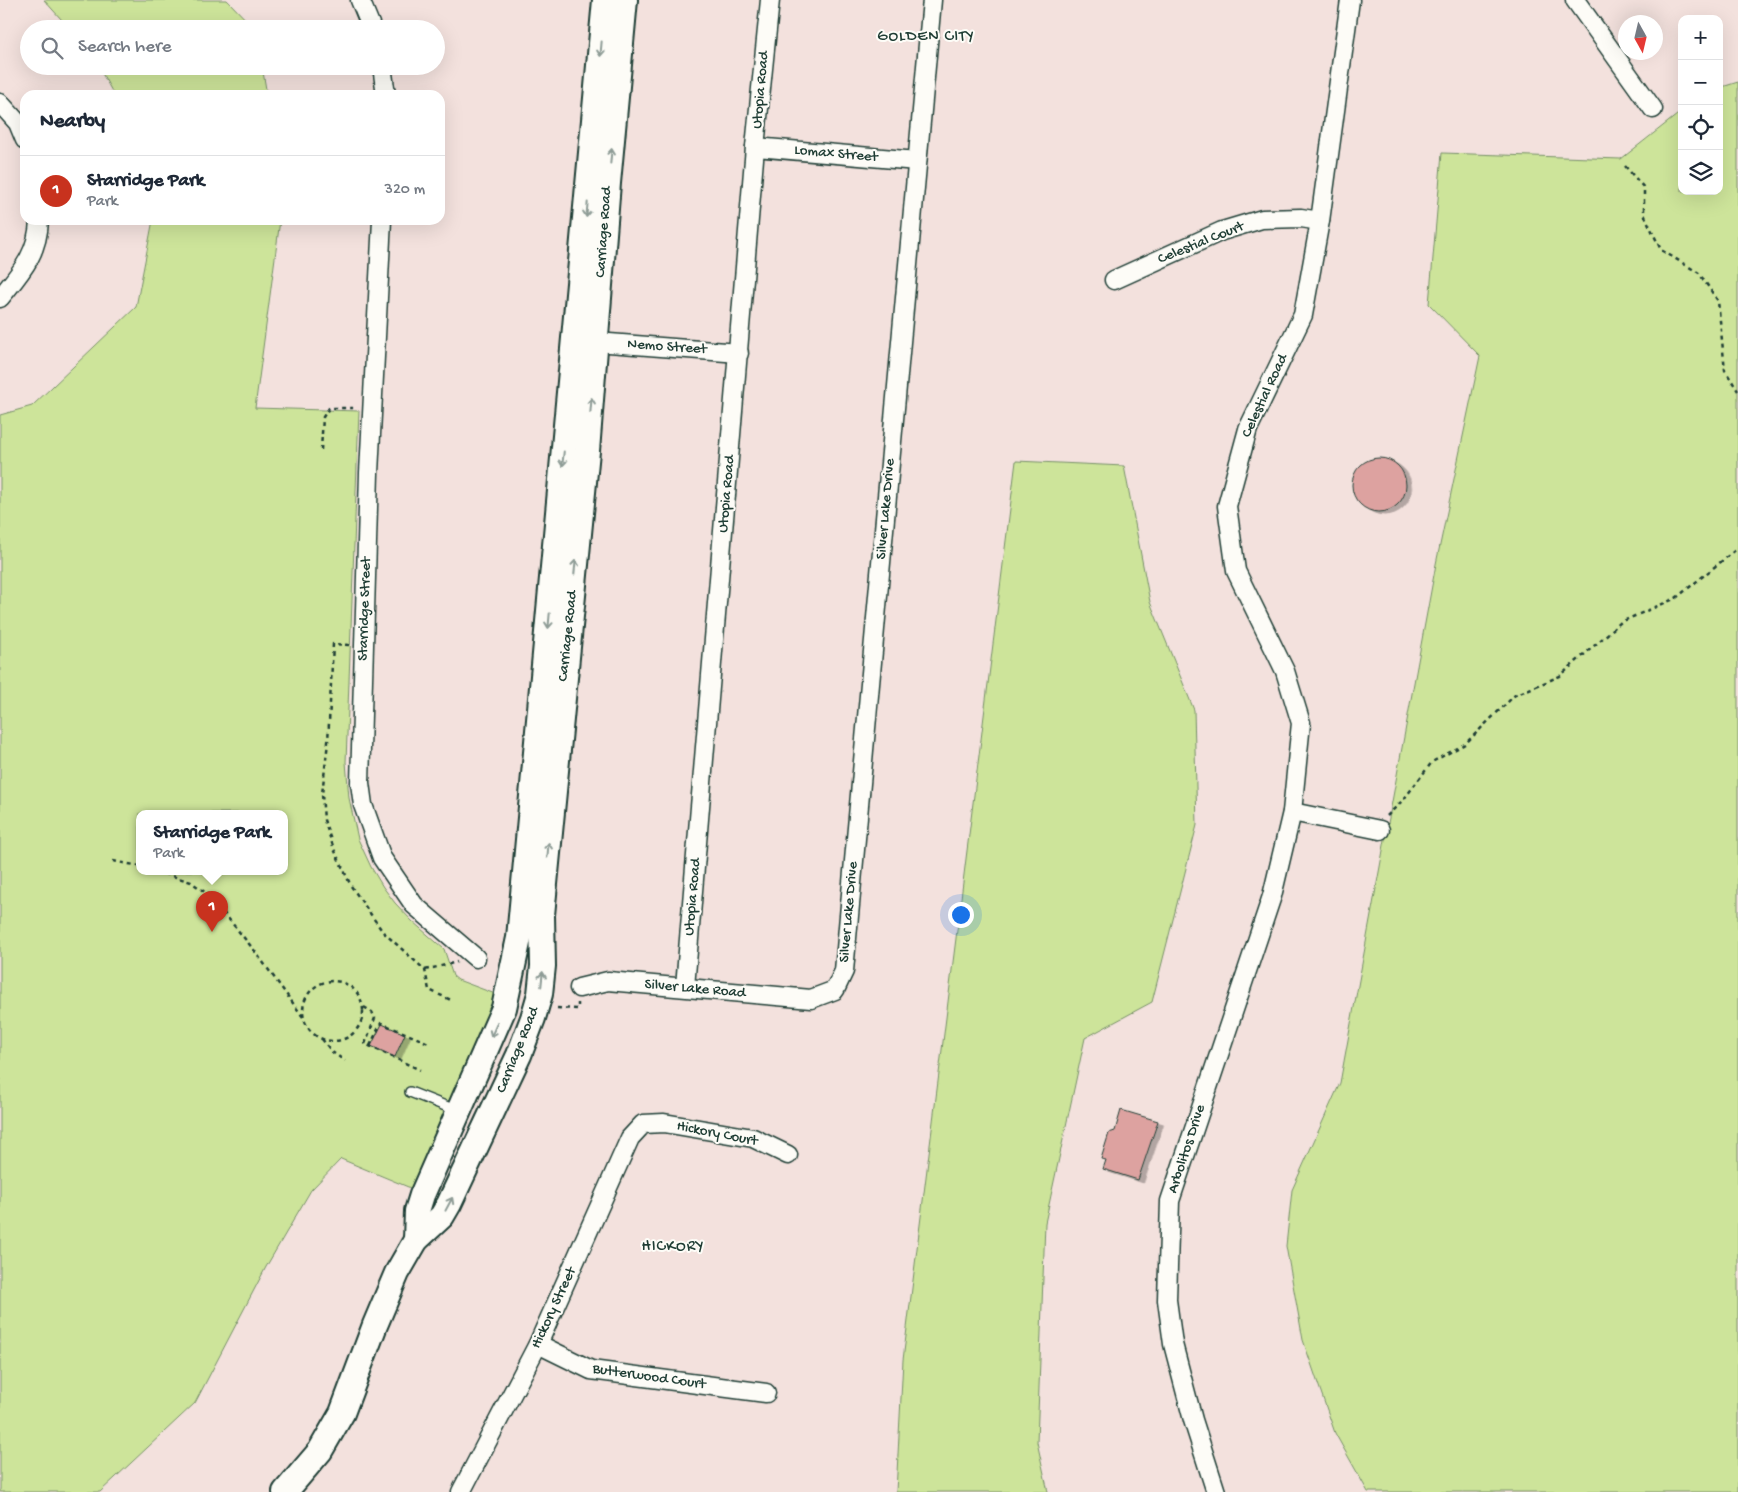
<!DOCTYPE html>
<meta charset="utf-8">
<style>
body{margin:0;font-family:"Gochi Hand",sans-serif;background:#f6f6f7;color:#1f2937}
.controls{position:absolute;right:15px;top:15px;display:grid;overflow:hidden;border-radius:10px;box-shadow:0 5px 20px #0002}
.controls button{width:45px;height:45px;display:grid;place-items:center;padding:0;border:0;border-bottom:1px solid #e0e1e3;background:#fff;color:#1f2937;font:25px sans-serif}
.compass{position:absolute;left:1618px;top:15px;width:45px;height:45px;border-radius:50%;background:#fff;box-shadow:0 5px 20px #0002;rotate:172deg}
.you{position:absolute;left:960px;top:914px;width:18px;height:18px;margin:-12px;border:4px solid #fff;border-radius:50%;background:#1a73e8;box-shadow:0 0 0 8px #1a73e833}
.badge{display:grid;place-items:center;width:32px;height:32px;border-radius:50%;background:#c8321e;color:#fff;font-size:16px;font-weight:700}
.pin{position:absolute;translate:-50% -41px;filter:drop-shadow(0 1px 2px #0008)}
.pin::after{content:'';position:absolute;top:26px;width:18px;height:15px;background:inherit;clip-path:polygon(0 0,100% 0,50% 100%)}
.popup{position:absolute;left:136px;top:810px;width:152px;height:65px;box-sizing:border-box;display:grid;place-content:center;border-radius:10px;background:#fff;filter:drop-shadow(0 1px 4px #0005);font-size:16px;white-space:nowrap;color:#747a83}
.popup b{font-size:19px;color:#1f2937}
.popup::after{content:'';position:absolute;left:50%;top:100%;margin-left:-10px;border:10px solid transparent;border-top-color:#fff}
.list{margin:0;padding:0;list-style:none}
h2{display:flex;justify-content:space-between;align-items:center;height:65px;margin:0;padding:0 20px;font-size:21px}
h2 small{font-size:16px;font-weight:400;color:#747a83}
.list li{display:grid;grid-template-columns:32px 1fr auto;gap:15px;align-items:center;box-sizing:border-box;height:70px;padding:0 20px;border-top:1px solid #e0e1e3}
.list b{display:block;font-size:19px;white-space:nowrap}
.list p{margin:0;font-size:16px;white-space:nowrap;color:#747a83}
.list em{font-size:16px;font-style:normal;color:#747a83}
.icon{flex:none;width:28px;height:28px;fill:none;stroke:currentColor;stroke-width:2;stroke-linecap:round;stroke-linejoin:round}
.map{position:relative;flex:none;width:1738px;height:1492px;overflow:hidden}
.search{position:absolute;background:#fff;box-shadow:0 5px 20px #0002;left:20px;top:20px;width:425px;height:55px;display:flex;align-items:center;gap:12px;box-sizing:border-box;padding:0 18px;border-radius:28px;color:#747a83;font-size:19px}
.panel{position:absolute;background:#fff;box-shadow:0 5px 20px #0002;left:20px;top:90px;width:425px;height:135px;border-radius:15px}
.map>svg:first-child{display:block}
</style>
<div class="map">
<svg width="1738" height="1492" viewBox="0 0 1738 1492">
<defs>
<filter id="shadow"><feDropShadow dx="5.5" dy="3" stdDeviation="0" flood-color="#0004"/></filter>
</defs>
<rect width="100%" height="100%" fill="#f3e1dd"/>
<filter id="ink" filterUnits="userSpaceOnUse"><feTurbulence type="fractalNoise" baseFrequency=".02" numOctaves="2"/><feDisplacementMap in="SourceGraphic" scale="10" xChannelSelector="R" yChannelSelector="G"/><feConvolveMatrix kernelMatrix="1 2 1 2 8 2 1 2 1" color-interpolation-filters="sRGB"/></filter>
<g filter="url(#ink)">
<!-- green -->
<g fill="#cde49a" stroke="#769067" fill-rule="evenodd">
<path d="M44 0H227L255 29H70Z"/>
<path d="M98 66H262L267 95H114Z"/>
<path d="M1738 82V1492H1368L1335 1433 1303 1340 1286 1246 1292 1190 1340 1083 1436 564 1480 356 1429 304 1442 153 1621 159 1682 111V191H1719V88Z"/>
<path d="M153 220H280L255 408 359 411 346 762 349 798 358 839 371 867 383 887 395 903 412 921 444 949 453 976 458 980 498 995 413 1189 341 1159 311 1190 266 1267 195 1403 100 1492H0V415L32 406 136 307ZM140 813H284V871H140Z"/>
<path d="M1016 461 1124 466 1150 602 1194 710 1197 825 1152 1002 1085 1038 1045 1223 1037 1442 1048 1492H896L903 1360Z"/>
</g>
<!-- building -->
<g fill="#dda2a0" stroke="#1f3d34" filter="url(#shadow)">
<circle cx="1379" cy="485" r="27"/>
<path d="M382 1024 405 1034 395 1057 371 1046Z"/>
<path d="M1121 1110 1158 1121 1138 1180 1103 1169 1106 1160 1101 1159 1109 1133 1115 1131Z"/>
</g>
<g fill="none" stroke-linecap="round" stroke-linejoin="round">
<!-- lane casing -->
<g stroke="#1f3d34" stroke-width="12">
<path id="lane" d="M410 1092 458 1111"/>
</g>
<!-- street casing -->
<g stroke="#1f3d34" stroke-width="21">
<g id="street">
<path d="M360 0 372 29"/>
<path d="M1575 0 1653 109"/>
<path d="M382 66 386 95"/>
<path d="M0 103 18 123 25 140"/>
<path d="M755 147 917 161"/>
<path d="M382 220 369 473 360 783 363 805 382 858 414 905 476 958"/>
<path d="M1114 280 1222 231 1262 219 1301 218 1320 221"/>
<path d="M0 298C20 273 38 255 39 220"/>
<path d="M596 342 739 353"/>
<path d="M1292 812 1380 830"/>
<path d="M685 987 755 147 770 0"/>
<path d="M579 988 608 981 811 999 835 990 844 971 932 0"/>
<path d="M538 1344 591 1370 766 1393"/>
<path d="M461 1492 538 1344 630 1138 643 1124 664 1123 753 1138 788 1155"/>
<path d="M1216 1492 1193 1420 1173 1344 1167 1300 1170 1201 1272 896 1292 812 1301 723 1285 671 1236 571 1227 506 1248 429 1303 315 1320 221 1350 0"/>
</g>
</g>
<!-- secondary casing -->
<g stroke="#1f3d34" stroke-width="28">
<g id="secondary">
<path d="M416 1240 417 1211 422 1195 504 1008 519 938 605 0"/>
<path d="M285 1492 320 1451 342 1413 375 1325 397 1273 416 1240 442 1216 449 1204 519 1055 533 1018 540 994 543 966 542 915 587 451 608 183 625 0"/>
</g>
</g>
<!-- path -->
<g stroke="#1f3d34" stroke-width="2.5" stroke-dasharray="4 4" stroke-linecap="butt">
<path d="M1625 166 1644 188V214L1661 250 1699 273 1718 301 1725 370 1738 391"/>
<path d="M321 450 323 417 329 408H356"/>
<path d="M349 645 333 644 328 742 322 794 324 820 334 849 351 886 383 932 425 970 429 990 451 1000"/>
<path d="M1387 816 1404 799 1432 762 1465 744 1515 695 1560 676 1621 622 1676 598 1738 548"/>
<path d="M113 861 140 866"/>
<path d="M157 871 191 882 209 895 254 950 303 1017"/>
<path d="M425 970 457 962"/>
<circle cx="333" cy="1011" r="30"/>
<path d="M364 1007 372 1012 375 1018 365 1044 420 1070"/>
<path d="M557 1008 578 1009V1003"/>
<path d="M322 1039 332 1052 345 1061"/>
<path d="M370 1046 381 1023 431 1044"/>
</g>
<!-- lane -->
<use href="#lane" stroke="#fdfcf7" stroke-width="9"/>
<!-- street -->
<use href="#street" stroke="#fdfcf7" stroke-width="18"/>
<!-- secondary -->
<use href="#secondary" stroke="#fdfcf7" stroke-width="24"/>
</g>
<!-- one-way arrows -->
<defs><path id="oneway-shaft" d="M-6 0H5M1.5-3L5.5 0L1.5 3" fill="none" stroke-width="1.6" stroke-linecap="round" stroke-linejoin="round" transform="scale(1.25)"/></defs>
<g stroke="#8e9c96">
<use href="#oneway-shaft" transform="translate(601 49) rotate(95)"/>
<use href="#oneway-shaft" transform="translate(611 156) rotate(-85)"/>
<use href="#oneway-shaft" transform="translate(587 210) rotate(95)"/>
<use href="#oneway-shaft" transform="translate(591 405) rotate(-85)"/>
<use href="#oneway-shaft" transform="translate(563 459) rotate(96)"/>
<use href="#oneway-shaft" transform="translate(575 567) rotate(-84)"/>
<use href="#oneway-shaft" transform="translate(549 621) rotate(95)"/>
<use href="#oneway-shaft" transform="translate(548 850) rotate(-85)"/>
<use href="#oneway-shaft" transform="translate(542 979) rotate(-84)"/>
<use href="#oneway-shaft" transform="translate(494 1030) rotate(114)"/>
<use href="#oneway-shaft" transform="translate(449 1204) rotate(-62)"/>
</g>
</g>
<g text-anchor="middle" dominant-baseline="central" stroke-width="4" stroke-linejoin="round" paint-order="stroke">
<!-- street labels -->
<g font-size="15" fill="#1f3d34" stroke="#fdfcf7">
<text transform="translate(761 90) rotate(-85)">Utopia Road</text>
<text transform="translate(836 154) rotate(5)">Lomax Street</text>
<text transform="translate(604 232) rotate(-86)">Carriage Road</text>
<text transform="translate(1201 243) rotate(-22)">Celestial Court</text>
<text transform="translate(667 347) rotate(4)">Nemo Street</text>
<text transform="translate(1265 396) rotate(-65)">Celestial Road</text>
<text transform="translate(727 494) rotate(-85)">Utopia Road</text>
<text transform="translate(886 509) rotate(-85)">Silver Lake Drive</text>
<text transform="translate(365 609) rotate(-88)">Starridge Street</text>
<text transform="translate(568 636) rotate(-84)">Carriage Road</text>
<text transform="translate(693 897) rotate(-85)">Utopia Road</text>
<text transform="translate(849 912) rotate(-85)">Silver Lake Drive</text>
<text transform="translate(695 989) rotate(5)">Silver Lake Road</text>
<text transform="translate(518 1050) rotate(-68)">Carriage Road</text>
<text transform="translate(717 1134) rotate(11)">Hickory Court</text>
<text transform="translate(1187 1149) rotate(-72)">Arbolitos Drive</text>
<text transform="translate(554 1308) rotate(-65)">Hickory Street</text>
<text transform="translate(649 1377) rotate(8)">Butterwood Court</text>
</g>
<!-- neighbourhood labels -->
<g font-size="16" letter-spacing="1" fill="#1f3d34" stroke="#fdfcf7">
<text x="926" y="37">GOLDEN CITY</text>
<text x="673" y="1247">HICKORY</text>
</g>
</g>
</svg>
<div class="controls">
<button>+</button>
<button>−</button>
<button><svg class="icon" aria-label="locate" viewBox="0 0 24 24"><circle cx="12" cy="12" r="6"/><path d="M12 2v4M12 18v4M2 12h4M18 12h4"/></svg></button>
<button><svg class="icon" aria-label="layers" viewBox="0 0 24 24"><path d="M12 4l9 5-9 5-9-5zM3 14l9 5 9-5"/></svg></button>
</div>
<svg class="compass" viewBox="-18 -18 36 36"><path d="M0-13l5 13h-10z" fill="#e53935"/><path d="M0 13l5-13h-10z" fill="#747a83"/></svg>
<div class="you"></div>
<div class="pin badge" style="left:212px;top:932px">1</div>
<div class="popup"><b>Starridge Park</b>Park</div>
<div class="search"><svg class="icon" aria-label="search" viewBox="0 0 24 24"><circle cx="10" cy="10" r="6"/><path d="M15 15l6 6"/></svg>Search here</div>
<section class="panel">
<h2>Nearby<small></small></h2>
<ul class="list">
<li><span class="badge">1</span><div><b>Starridge Park</b><p>Park</p></div><em>320 m</em></li>
</ul>
</section>
</div>
